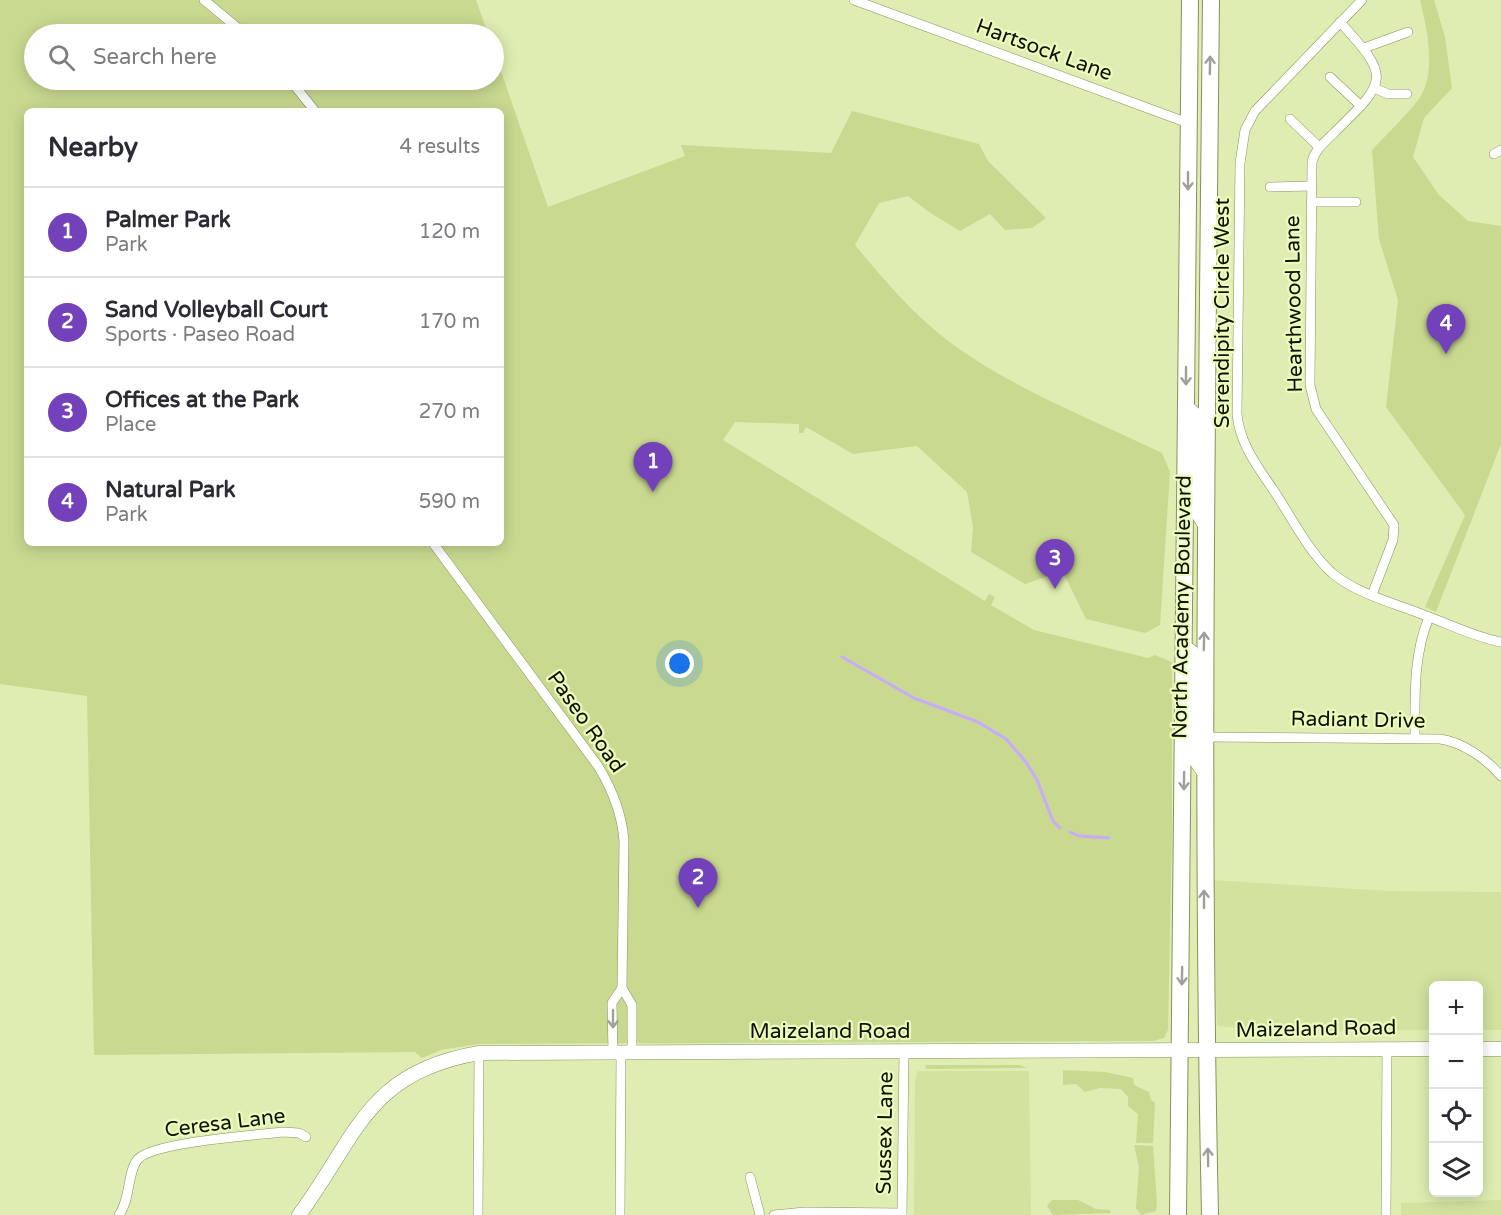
<!DOCTYPE html>
<meta charset="utf-8">
<style>
body{margin:0;font-family:"Varela Round",sans-serif;background:#f2f2f3;color:#2b2b33}
.controls{position:absolute;right:18px;bottom:18px;display:grid;overflow:hidden;border-radius:9px;box-shadow:0 3px 15px #0003}
.controls button{width:54px;height:54px;display:grid;place-items:center;padding:0;border:0;border-bottom:2px solid #e1e1e2;background:#fff;color:#2b2b33;font:30px sans-serif}
.you{position:absolute;left:680px;top:664px;width:21px;height:21px;margin:-15px;border:4px solid #fff;border-radius:50%;background:#1a73e8;box-shadow:0 0 0 9px #1a73e833}
.badge{display:grid;place-items:center;width:39px;height:39px;border-radius:50%;background:#7341b9;color:#fff;font-size:20px;font-weight:700}
.pin{position:absolute;translate:-50% -50px;filter:drop-shadow(0 2px 3px #0008)}
.pin::after{content:'';position:absolute;top:32px;width:21px;height:18px;background:inherit;clip-path:polygon(0 0,100% 0,50% 100%)}
.list{margin:0;padding:0;list-style:none}
h2{display:flex;justify-content:space-between;align-items:center;height:78px;margin:0;padding:0 24px;font-size:26px}
h2 small{font-size:20px;font-weight:400;color:#7c7c81}
.list li{display:grid;grid-template-columns:39px 1fr auto;gap:18px;align-items:center;box-sizing:border-box;height:90px;padding:0 24px;border-top:2px solid #e1e1e2}
.list b{display:block;font-size:22px;white-space:nowrap}
.list p{margin:0;font-size:20px;white-space:nowrap;color:#7c7c81}
.list em{font-size:20px;font-style:normal;color:#7c7c81}
.icon{flex:none;width:33px;height:33px;fill:none;stroke:currentColor;stroke-width:2;stroke-linecap:round;stroke-linejoin:round}
.map{position:relative;flex:none;width:1501px;height:1215px;overflow:hidden}
.search{position:absolute;background:#fff;box-shadow:0 3px 15px #0003;left:24px;top:24px;width:480px;height:66px;display:flex;align-items:center;gap:15px;box-sizing:border-box;padding:0 21px;border-radius:33px;color:#7c7c81;font-size:22px}
.panel{position:absolute;background:#fff;box-shadow:0 3px 15px #0003;left:24px;top:108px;width:480px;height:438px;border-radius:9px}
.map>svg:first-child{display:block}
</style>
<div class="map">
<svg width="1501" height="1215" viewBox="0 0 1501 1215">
<rect width="100%" height="100%" fill="#dfedb2"/>
<!-- built -->
<g fill="#d3e29f">
<path d="M1212 880 1389 891 1501 892V1030H1479L1478 986H1434L1433 1030 1277 1031 1217 1026Z"/>
<path d="M918 1071H1029L1031 1215H914L915 1081Z"/>
<path d="M1501 1200V1215H1401V1203Z"/>
</g>
<!-- green -->
<g fill="#c9d990" fill-rule="evenodd">
<path d="M0 0H476L488 34H34V80H494V51L548 207 685 156 681 145 831 153 852 111 979 144 988 161 1046 218 1032 228 1005 230 990 214 960 231 929 212 908 196 879 203 855 245C883 279 912 313 947 340 1012 389 1090 418 1162 453L1170 472 1160 625 1145 633 1086 619 1062 570 1057 572 1055 569 1048 572 1049 576 1025 584 971 552 973 527 967 492 917 446 853 454 806 427 803 433H799V424L735 422 723 440 985 601 989 594 995 597 991 605 1034 630 1148 658 1155 655 1172 662V826L1168 1030 1164 1038 1153 1041 478 1044 441 1050 422 1058 415 1052 94 1055 87 696 0 684ZM27 111H501V543H27Z"/>
<path d="M1420 0H1434L1445 37 1452 88 1424 118 1413 157 1439 195 1468 221 1501 226V444L1436 612 1425 607 1465 515 1386 407 1398 300 1379 239 1372 150C1387 134 1405 117 1419 99 1437 73 1427 28 1420 0Z"/>
<path d="M925 1065H1019L1027 1068 926 1069Z"/>
<path d="M1063 1070 1105 1072 1133 1078 1134 1085 1149 1092 1151 1100 1155 1103 1153 1143H1136L1138 1114 1128 1106V1097L1121 1089 1100 1088 1085 1092 1076 1084 1063 1085Z"/>
<path d="M1134 1145 1153 1146 1157 1204 1156 1211 1141 1215 1136 1208 1139 1167Z"/>
<path d="M1052 1200H1078L1096 1209 1109 1210 1111 1213 1053 1215 1047 1206Z"/>
</g>
<g fill="none" stroke-linecap="round" stroke-linejoin="round">
<!-- stream -->
<g stroke="#c6abfe" stroke-width="3">
<path d="M842 657 914 698 978 722 1006 739 1026 762 1037 780 1053 821 1060 828"/>
<path d="M1070 832 1079 836 1109 838"/>
</g>
<!-- minor casing -->
<g stroke="#86925a" stroke-width="10">
<g id="minor">
<path d="M204 0 245 34"/>
<path d="M854 0 1188 123"/>
<path d="M1362 0 1255 111 1245 130 1240 163 1237 414C1240 445 1258 467 1274 491 1292 518 1308 551 1332 573 1357 594 1394 603 1424 615 1449 624 1474 637 1501 642"/>
<path d="M1340 22C1391 78 1388 80 1334 133 1325 142 1315 149 1312 162L1310 385 1316 409 1394 525 1393 540 1372 595"/>
<path d="M1364 48 1408 32"/>
<path d="M1330 77 1361 106"/>
<path d="M290 80 315 111"/>
<path d="M1374 88 1388 94H1407"/>
<path d="M1290 119 1319 147"/>
<path d="M1494 154 1501 150"/>
<path d="M1270 187 1311 186"/>
<path d="M1311 202H1356"/>
<path d="M433 543 598 766C612 789 622 813 624 841L622 988 632 1005V1053"/>
<path d="M1203 737 1440 739C1462 742 1487 759 1501 776"/>
<path d="M1415 738C1415 696 1413 656 1429 617"/>
<path d="M613 1053 612 1003 622 988"/>
<path d="M750 1177 760 1215"/>
<path d="M119 1215C131 1199 127 1171 138 1159 154 1142 257 1135 283 1132L299 1133 306 1137"/>
<path d="M478 1215 479 1053"/>
<path d="M620 1215 621 1053"/>
<path d="M774 1215 805 1212 902 1213"/>
<path d="M902 1215 904 1051"/>
<path d="M1386 1215 1387 1050"/>
</g>
</g>
<!-- secondary casing -->
<g stroke="#86925a" stroke-width="15">
<g id="secondary">
<path d="M1478 1049H1501"/>
<path d="M299 1215C358 1135 367 1072 479 1053L1434 1049"/>
</g>
</g>
<!-- primary casing -->
<g stroke="#86925a" stroke-width="16">
<g id="primary">
<path d="M1186 407 1197 417V511L1206 526"/>
<path d="M1185 648 1191 652 1194 662V747L1196 760 1203 770"/>
</g>
</g>
<!-- trunk casing -->
<g stroke="#86925a" stroke-width="18">
<g id="trunk">
<path d="M1178 1215 1190 0"/>
<path d="M1210 1215C1201 810 1207 405 1211 0"/>
</g>
</g>
<!-- minor -->
<use href="#minor" stroke="#fff" stroke-width="9"/>
<!-- secondary -->
<use href="#secondary" stroke="#fff" stroke-width="14"/>
<!-- primary -->
<use href="#primary" stroke="#fff" stroke-width="15"/>
<!-- trunk -->
<use href="#trunk" stroke="#fff" stroke-width="16"/>
</g>
<!-- one-way arrows -->
<defs><path id="oneway-shaft" d="M-6 0H5M1.5-3L5.5 0L1.5 3" fill="none" stroke-width="1.6" stroke-linecap="round" stroke-linejoin="round" transform="scale(1.5)"/></defs>
<g stroke="#9fa099">
<use href="#oneway-shaft" transform="translate(1210 65) rotate(-89)"/>
<use href="#oneway-shaft" transform="translate(1188 181) rotate(90)"/>
<use href="#oneway-shaft" transform="translate(1186 376) rotate(90)"/>
<use href="#oneway-shaft" transform="translate(1204 641) rotate(-89)"/>
<use href="#oneway-shaft" transform="translate(1184 781) rotate(91)"/>
<use href="#oneway-shaft" transform="translate(1204 899) rotate(-90)"/>
<use href="#oneway-shaft" transform="translate(1182 976) rotate(91)"/>
<use href="#oneway-shaft" transform="translate(613 1019) rotate(90)"/>
<use href="#oneway-shaft" transform="translate(1208 1157) rotate(-91)"/>
</g>
<g text-anchor="middle" dominant-baseline="central" stroke-width="4.5" stroke-linejoin="round" paint-order="stroke">
<!-- street labels -->
<g font-size="21" fill="#0f1200" stroke="#ecfbbe">
<text transform="translate(1044 50) rotate(20)">Hartsock Lane</text>
<text transform="translate(1294 304) rotate(-91)">Hearthwood Lane</text>
<text transform="translate(1222 313) rotate(-90)">Serendipity Circle West</text>
<text transform="translate(1182 607) rotate(-89)">North Academy Boulevard</text>
<text transform="translate(1358 720) rotate(1)">Radiant Drive</text>
<text transform="translate(586 722) rotate(55)">Paseo Road</text>
<text transform="translate(1316 1029) rotate(-1)">Maizeland Road</text>
<text x="830" y="1031">Maizeland Road</text>
<text transform="translate(225 1123) rotate(-7)">Ceresa Lane</text>
<text transform="translate(885 1133) rotate(-89)">Sussex Lane</text>
</g>
</g>
</svg>
<div class="controls">
<button>+</button>
<button>−</button>
<button><svg class="icon" aria-label="locate" viewBox="0 0 24 24"><circle cx="12" cy="12" r="6"/><path d="M12 2v4M12 18v4M2 12h4M18 12h4"/></svg></button>
<button><svg class="icon" aria-label="layers" viewBox="0 0 24 24"><path d="M12 4l9 5-9 5-9-5zM3 14l9 5 9-5"/></svg></button>
</div>
<div class="you"></div>
<div class="pin badge" style="left:653px;top:492px">1</div>
<div class="pin badge" style="left:698px;top:908px">2</div>
<div class="pin badge" style="left:1055px;top:589px">3</div>
<div class="pin badge" style="left:1446px;top:354px">4</div>
<div class="search"><svg class="icon" aria-label="search" viewBox="0 0 24 24"><circle cx="10" cy="10" r="6"/><path d="M15 15l6 6"/></svg>Search here</div>
<section class="panel">
<h2>Nearby<small>4 results</small></h2>
<ul class="list">
<li><span class="badge">1</span><div><b>Palmer Park</b><p>Park</p></div><em>120 m</em></li>
<li><span class="badge">2</span><div><b>Sand Volleyball Court</b><p>Sports · Paseo Road</p></div><em>170 m</em></li>
<li><span class="badge">3</span><div><b>Offices at the Park</b><p>Place</p></div><em>270 m</em></li>
<li><span class="badge">4</span><div><b>Natural Park</b><p>Park</p></div><em>590 m</em></li>
</ul>
</section>
</div>
